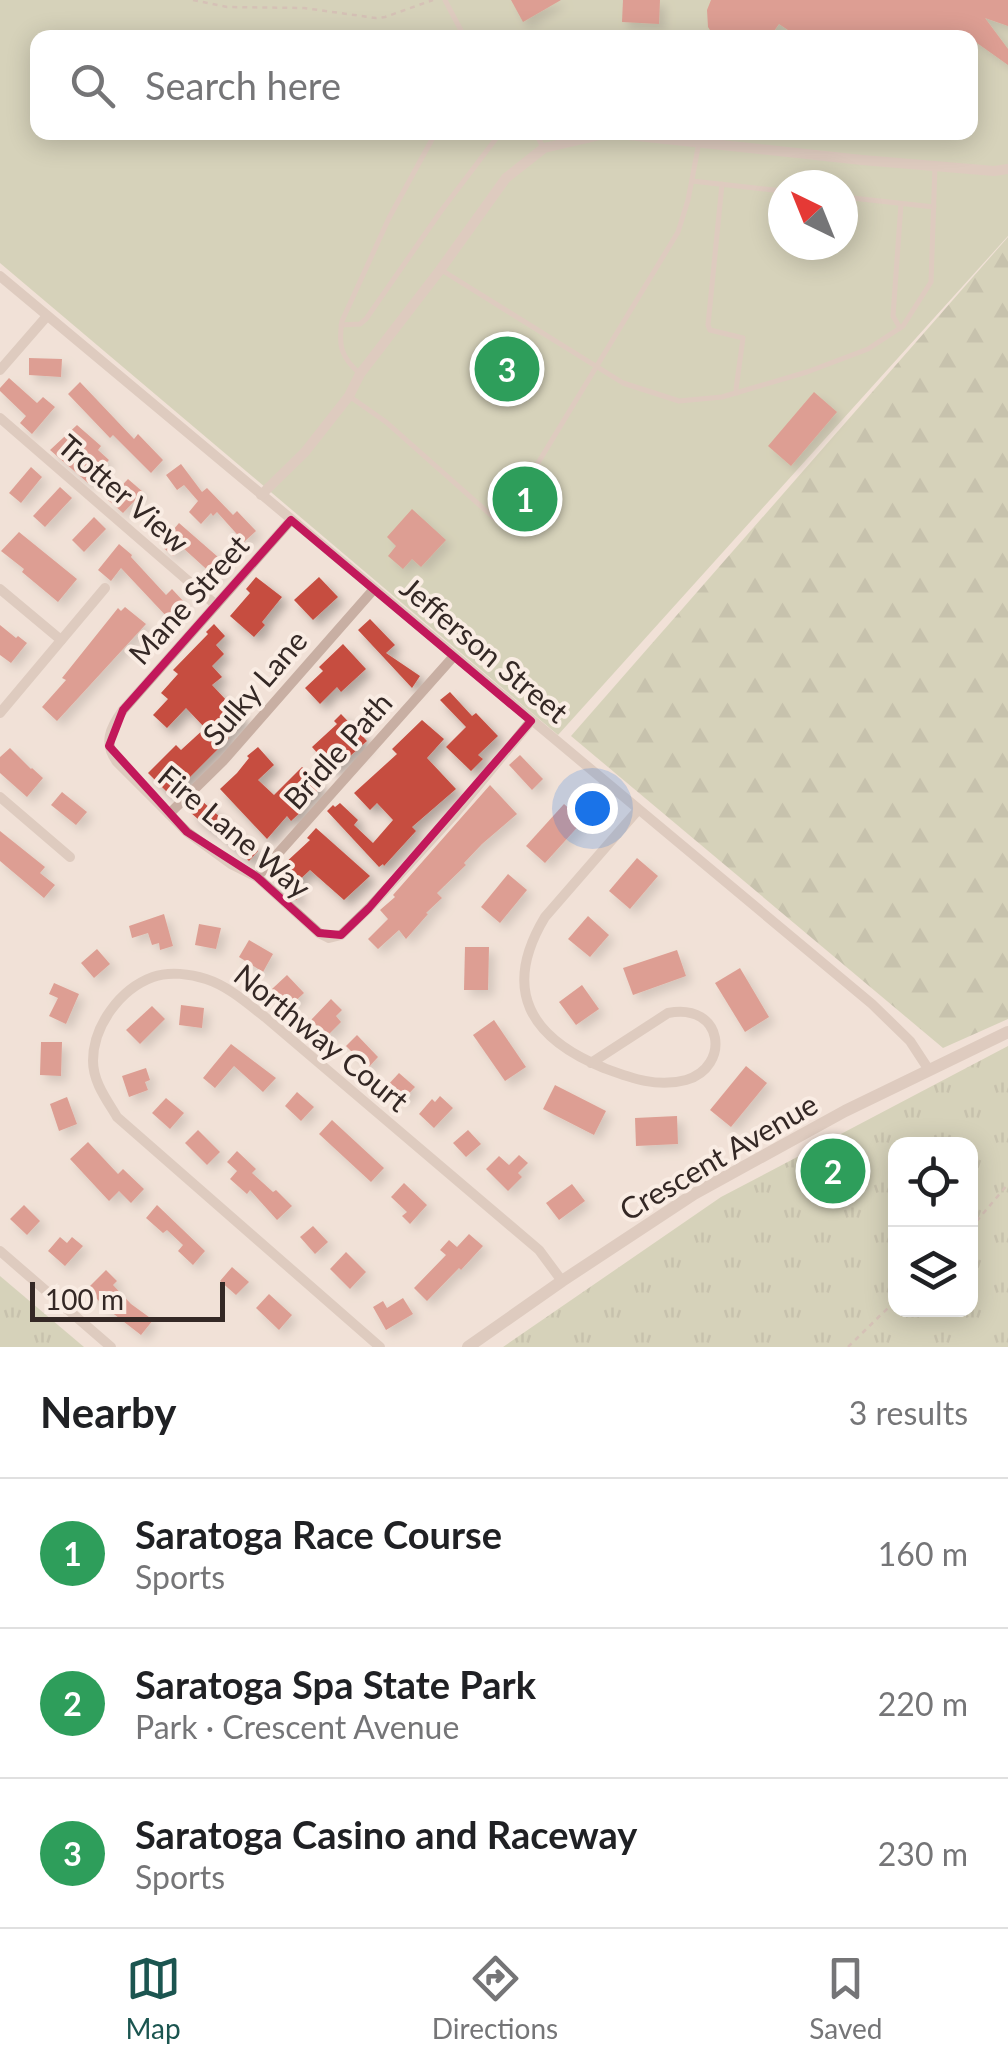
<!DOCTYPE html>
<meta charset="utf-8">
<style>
body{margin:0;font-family:Lato,sans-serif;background:#f6f6f6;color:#202124}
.controls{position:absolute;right:30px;bottom:30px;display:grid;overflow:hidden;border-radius:20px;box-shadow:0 5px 25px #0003}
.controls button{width:90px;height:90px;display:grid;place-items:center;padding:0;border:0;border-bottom:2px solid #e0e0e0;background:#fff;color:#202124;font:50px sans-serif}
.compass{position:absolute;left:768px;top:170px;width:90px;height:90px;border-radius:50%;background:#fff;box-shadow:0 5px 25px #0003;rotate:317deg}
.scale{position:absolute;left:30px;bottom:25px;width:195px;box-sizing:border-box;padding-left:10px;border:5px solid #342825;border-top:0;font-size:28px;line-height:35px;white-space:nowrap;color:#342825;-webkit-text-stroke:8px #f9ece3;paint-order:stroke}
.you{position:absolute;left:592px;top:808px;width:35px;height:35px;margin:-25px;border:8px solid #fff;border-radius:50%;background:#1a73e8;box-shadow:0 0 0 15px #1a73e833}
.badge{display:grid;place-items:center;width:65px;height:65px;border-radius:50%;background:#1b5550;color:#fff;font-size:32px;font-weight:700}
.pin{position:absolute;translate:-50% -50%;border:5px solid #fff;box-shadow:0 2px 10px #0006}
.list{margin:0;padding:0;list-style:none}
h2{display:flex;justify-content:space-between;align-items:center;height:130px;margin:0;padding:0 40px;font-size:42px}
h2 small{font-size:32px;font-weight:400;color:#757577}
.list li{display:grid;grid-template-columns:65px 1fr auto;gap:30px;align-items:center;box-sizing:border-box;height:150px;padding:0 40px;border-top:2px solid #e0e0e0}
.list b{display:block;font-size:38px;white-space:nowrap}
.list p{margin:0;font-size:32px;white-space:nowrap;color:#757577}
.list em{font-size:32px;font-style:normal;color:#757577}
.icon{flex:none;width:55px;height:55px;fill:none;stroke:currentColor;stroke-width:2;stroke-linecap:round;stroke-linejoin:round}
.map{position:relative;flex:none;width:1008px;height:1347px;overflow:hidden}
.search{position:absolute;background:#fff;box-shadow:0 5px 25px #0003;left:30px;right:30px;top:30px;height:110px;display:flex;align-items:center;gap:25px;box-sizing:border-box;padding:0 35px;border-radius:20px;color:#757577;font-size:38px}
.sheet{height:580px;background:#fff}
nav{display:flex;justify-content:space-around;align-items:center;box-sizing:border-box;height:140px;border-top:2px solid #e0e0e0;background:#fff;font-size:28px;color:#757577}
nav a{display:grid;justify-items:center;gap:5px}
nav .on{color:#1b5550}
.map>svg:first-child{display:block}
</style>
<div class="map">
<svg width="1008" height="1347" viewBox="0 0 1008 1347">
<defs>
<pattern id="forest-firs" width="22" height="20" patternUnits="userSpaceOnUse" patternTransform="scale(2.5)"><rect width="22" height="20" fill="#b7bf97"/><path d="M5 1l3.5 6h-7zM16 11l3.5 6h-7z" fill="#969b7b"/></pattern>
<pattern id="park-tufts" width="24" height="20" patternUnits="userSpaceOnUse" patternTransform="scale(2.5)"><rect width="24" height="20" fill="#b7bf97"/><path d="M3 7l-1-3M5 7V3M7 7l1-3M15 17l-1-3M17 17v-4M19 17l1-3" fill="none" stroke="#969b7b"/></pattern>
<filter id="shadow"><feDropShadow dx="6" dy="6" stdDeviation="5" flood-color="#0004"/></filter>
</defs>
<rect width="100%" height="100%" fill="#f1e1d7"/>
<!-- grass -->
<path fill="#b7bf97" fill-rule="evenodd" d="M0 0H1008V236L558 735 0 263ZM38 38H970V132H38ZM783 185H843V245H783Z"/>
<!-- forest -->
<path fill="url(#forest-firs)" d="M1008 237V1019L943 1048 571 736Z"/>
<!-- park -->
<g fill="url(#park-tufts)" fill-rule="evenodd">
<path d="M1008 1046V1347H503L721 1197ZM896 1144H970V1310H896Z"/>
<path d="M0 1276 84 1347H0Z"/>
</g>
<!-- building -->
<g fill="#c64d40" filter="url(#shadow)">
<path d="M511 0H561L523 22Z"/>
<path d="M623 0H660L659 24 622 22Z"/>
<path d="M711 0H1008V26L985 18 1008 49V65L970 38H800L779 24 769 38H715L708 27 707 10Z"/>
<path d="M29 358 62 359 61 377 29 375Z"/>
<path d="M9 378 37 403 43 397 55 407 32 434 20 423 26 416 0 391V388Z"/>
<path d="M80 382 134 439 138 434 163 460 151 473 113 435 110 438 68 394Z"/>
<path d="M814 392 837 412 791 466 768 446Z"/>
<path d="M77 425 101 446 98 450 109 460 88 483 50 450Z"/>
<path d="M181 464 202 492 207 488 233 515 237 511 256 531 244 542 217 512 213 516 211 513 201 524 189 512 198 501 184 485 177 490 166 475Z"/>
<path d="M31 467 42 477 21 503 9 493Z"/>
<path d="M128 479 143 492 123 513 108 500Z"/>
<path d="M60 487 72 498 45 527 33 516Z"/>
<path d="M412 509 446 540 421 567 412 559 403 569 388 556 396 546 387 537Z"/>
<path d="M94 517 106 529 84 552 72 540Z"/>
<path d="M179 523 226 564 214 576 182 547 173 556 160 545Z"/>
<path d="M19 532 77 579 58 602 22 572 24 569 1 551Z"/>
<path d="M119 544 132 555 131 557 166 595 172 589 185 603 168 618 121 568 111 581 98 570Z"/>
<path d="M256 577 282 597 262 622 265 625 254 637 230 616 250 593 246 589Z"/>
<path d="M319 577 338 597 313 620 294 600Z"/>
<path d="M125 607 146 624 57 721 42 707 66 680 62 678 118 608 121 611Z"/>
<path d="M370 619 395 645 386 653 420 676 412 688 358 630Z"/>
<path d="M214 624 225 636 216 645 224 654 212 666 222 677 212 685 244 719 226 736 229 738 171 796 148 773 176 745 181 750 205 728 186 708 167 728 153 715 168 699 161 693 178 674 173 670 208 634 206 632Z"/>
<path d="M0 625 16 638 18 636 27 643 11 663 0 655Z"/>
<path d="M343 644 366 669 341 692 337 687 320 704 305 688 323 671 319 667Z"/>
<path d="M450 692 472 716 476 713 498 736 478 755 483 759 471 771 446 747 466 727 440 700Z"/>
<path d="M341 714 367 741 333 771 312 747 337 724 334 721Z"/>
<path d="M422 720 444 739 427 758 456 789 412 827 416 831 384 866 383 864 379 867 327 811 333 805 335 807 340 803 358 820 354 825 373 843 393 820 377 803 370 810 354 793 397 754 392 749Z"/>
<path d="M258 747 274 765 258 780 274 795 302 767 322 786 301 808 303 810 291 821 287 816 267 839 220 789 237 773 249 758 247 756Z"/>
<path d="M10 748 31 769 32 768 43 778 27 797 0 773V757Z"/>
<path d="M520 755 543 779 532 790 509 765Z"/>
<path d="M490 785 517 814 482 844 464 863 466 865 437 893 442 898 426 913 428 914 406 939 399 930 378 949 368 939 388 919 380 910 395 897 393 895Z"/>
<path d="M62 792 87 812 76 825 51 805Z"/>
<path d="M202 801 258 851 249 861 214 829 212 831 191 813Z"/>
<path d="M564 804 583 821 545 863 526 846Z"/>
<path d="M316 828 370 876 344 900 310 870 292 887 300 896 296 900 270 877 310 840 307 838Z"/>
<path d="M0 831 45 867 40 873 55 885 44 898 0 861Z"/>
<path d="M637 858 658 876 630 909 609 891Z"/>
<path d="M508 874 527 890 500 923 481 907Z"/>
<path d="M164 914 173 946 160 950 159 943 152 945 148 933 132 938 129 926Z"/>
<path d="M588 916 609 935 590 957 568 939Z"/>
<path d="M199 924 221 928 216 949 195 945Z"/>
<path d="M249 940 273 954 263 972 239 957Z"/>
<path d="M465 947H489L488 990H464Z"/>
<path d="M97 949 110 964 94 978 81 963Z"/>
<path d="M677 950 686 976 633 995 623 968Z"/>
<path d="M740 968 769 1017 745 1032 715 983Z"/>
<path d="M287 975 304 993 289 1007 272 989Z"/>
<path d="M54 983 79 994 66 1024 49 1016 58 998 49 994Z"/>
<path d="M582 985 599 1009 576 1025 559 1002Z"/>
<path d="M331 999 342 1010 336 1016 341 1022 327 1036 311 1020Z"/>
<path d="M181 1005 204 1008 202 1028 179 1025Z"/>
<path d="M152 1006 165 1019 140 1044 126 1030Z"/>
<path d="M494 1020 526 1067 505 1081 473 1035Z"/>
<path d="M357 1035 378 1057 368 1068 346 1046Z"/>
<path d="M41 1042H62L61 1076 40 1075Z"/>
<path d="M231 1044 276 1078 263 1092 234 1066 215 1088 203 1078Z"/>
<path d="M746 1066 767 1083 731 1127 710 1110Z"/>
<path d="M146 1068 150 1080 145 1082 148 1090 129 1097 122 1076Z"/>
<path d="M399 1073 415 1087 402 1101 386 1087Z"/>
<path d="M555 1085 606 1111 594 1135 543 1109Z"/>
<path d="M297 1092 314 1107 301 1121 285 1106Z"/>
<path d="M440 1096 453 1108 434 1128 419 1114 432 1099 435 1102Z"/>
<path d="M67 1097 77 1124 59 1131 50 1104Z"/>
<path d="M166 1098 184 1113 170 1129 152 1113Z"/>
<path d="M677 1116 678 1144 636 1146 635 1118Z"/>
<path d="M332 1120 384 1168 371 1182 319 1134Z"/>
<path d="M198 1130 220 1152 207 1165 185 1143Z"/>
<path d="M468 1130 481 1144 466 1157 453 1143Z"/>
<path d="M88 1142 118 1174 123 1169 144 1189 131 1203 119 1191 109 1201 70 1159Z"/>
<path d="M237 1151 256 1169 252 1173 273 1192 276 1190 292 1206 277 1220 250 1190 247 1194 230 1179 237 1171 227 1162Z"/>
<path d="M519 1155 528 1163 518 1173 522 1177 508 1191 486 1169 499 1156 509 1165Z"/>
<path d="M404 1183 427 1205 410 1224 402 1216 407 1212 391 1197Z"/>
<path d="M572 1184 585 1201 559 1220 546 1203Z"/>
<path d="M24 1205 40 1221 27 1235 10 1219Z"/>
<path d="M157 1205 205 1251 193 1265 178 1251 183 1245 167 1230 163 1233 146 1218Z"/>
<path d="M313 1226 328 1242 315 1254 300 1237Z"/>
<path d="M469 1234 483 1246 461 1270 459 1268 427 1301 414 1288 446 1255 440 1250 449 1240 457 1247Z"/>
<path d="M60 1237 67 1243 72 1237 83 1246 65 1266 48 1251Z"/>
<path d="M346 1252 366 1272 350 1289 330 1269Z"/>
<path d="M232 1267 249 1282 236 1295 220 1281Z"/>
<path d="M106 1270 117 1281 113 1285 131 1304 153 1320 141 1335 106 1308 87 1289Z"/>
<path d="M269 1294 292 1315 279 1330 256 1308Z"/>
<path d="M403 1298 413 1314 386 1330 373 1307 383 1301 387 1308Z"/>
</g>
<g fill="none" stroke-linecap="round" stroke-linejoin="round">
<!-- path -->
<g stroke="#b4998e" stroke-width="2.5" stroke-dasharray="5 5" stroke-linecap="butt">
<path d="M193 0 227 7 304 8 376 18 385 17 433 0"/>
<path d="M970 1229 1008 1184"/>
<path d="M848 1347 896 1300"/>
</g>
<!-- service -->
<g stroke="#c8afa3" stroke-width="5">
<path d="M445 0 465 38"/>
<path d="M535 132 543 147"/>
<path d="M692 181 783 191"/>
<path d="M722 184 708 325 710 330 743 338 736 389 737 393"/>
<path d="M843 197 934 207"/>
<path d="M443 271 623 383 679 401 722 397 807 372 868 349 903 326 931 282 935 166"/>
<path d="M341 325 360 324 366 319 441 211 501 132"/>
<path d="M900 328 893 316 901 204"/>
<path d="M360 374C341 357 338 346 342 321L389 218 436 132"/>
<path d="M349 396 386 422 501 524 678 232 688 200 701 132"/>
</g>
<!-- minor -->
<g stroke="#c8afa3" stroke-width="10">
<path d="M0 276 872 1004 910 1041 929 1070"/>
<path d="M0 370 47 316"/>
<path d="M0 418 216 605"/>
<path d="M261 495 305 452 349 396 360 374 440 270 506 178 544 148 609 133 862 160 994 171 1008 169"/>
<path d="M291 520 123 710C110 728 103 743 117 762L187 832 231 864 257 877 319 933 329 938 341 935 369 908 453 816 531 721"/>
<path d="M0 589 61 640"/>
<path d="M0 713 105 588"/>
<path d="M0 797 70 857"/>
<path d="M169 814 223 761 374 589"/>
<path d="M257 877 454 656"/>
<path d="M591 1063 668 1013C724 1002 731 1067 686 1080 657 1088 631 1078 604 1068 530 1038 501 990 545 917L638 810"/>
<path d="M0 1251 111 1347"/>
<path d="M380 1347 117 1117C107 1100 93 1082 93 1061 93 1026 120 989 153 977 169 971 191 974 206 979 228 986 247 1003 265 1017L539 1250 562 1281"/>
</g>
<!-- tertiary -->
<path stroke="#c8afa3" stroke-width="12" d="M468 1347 562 1281 694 1194 845 1111 1008 1032"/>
</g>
<!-- marked area -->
<path d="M0 0H1008V1347H0ZM291 520 531 721 369 908 341 935 319 933 257 877 187 832 109 746 123 710Z" fill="#f1e1d7" fill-opacity=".55" fill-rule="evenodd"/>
<path fill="none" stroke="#c2185b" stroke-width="8" stroke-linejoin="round" d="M291 520 531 721 369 908 341 935 319 933 257 877 187 832 109 746 123 710Z"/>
<g text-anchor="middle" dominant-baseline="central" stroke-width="8" stroke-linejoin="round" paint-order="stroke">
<!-- street labels -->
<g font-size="30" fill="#342825" stroke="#f9ece3">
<text transform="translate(124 493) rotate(41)">Trotter View</text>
<text transform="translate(188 599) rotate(-48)">Mane Street</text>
<text transform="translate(485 649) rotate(40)">Jefferson Street</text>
<text transform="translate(254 687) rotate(-49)">Sulky Lane</text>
<text transform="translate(337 750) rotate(-48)">Bridle Path</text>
<text transform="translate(235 831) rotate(40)">Fire Lane Way</text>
<text transform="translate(322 1037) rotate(39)">Northway Court</text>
<text transform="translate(718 1156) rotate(-30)">Crescent Avenue</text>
</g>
</g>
</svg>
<div class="controls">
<button><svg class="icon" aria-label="locate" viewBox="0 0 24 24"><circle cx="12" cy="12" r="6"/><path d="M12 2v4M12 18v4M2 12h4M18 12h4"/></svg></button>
<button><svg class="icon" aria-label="layers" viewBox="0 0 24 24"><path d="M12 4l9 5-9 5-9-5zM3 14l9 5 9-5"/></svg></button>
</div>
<svg class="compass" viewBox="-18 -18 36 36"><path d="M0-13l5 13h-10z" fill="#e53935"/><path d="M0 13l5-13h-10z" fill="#757577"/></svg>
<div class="scale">100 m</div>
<div class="you"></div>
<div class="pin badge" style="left:525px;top:499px;background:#2e9e5b">1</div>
<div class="pin badge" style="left:833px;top:1171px;background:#2e9e5b">2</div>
<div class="pin badge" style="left:507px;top:369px;background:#2e9e5b">3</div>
<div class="search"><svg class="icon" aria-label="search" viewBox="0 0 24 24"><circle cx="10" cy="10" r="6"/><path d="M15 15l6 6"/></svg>Search here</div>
</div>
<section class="sheet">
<h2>Nearby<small>3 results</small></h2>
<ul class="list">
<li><span class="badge" style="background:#2e9e5b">1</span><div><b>Saratoga Race Course</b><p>Sports</p></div><em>160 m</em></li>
<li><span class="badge" style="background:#2e9e5b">2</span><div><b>Saratoga Spa State Park</b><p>Park · Crescent Avenue</p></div><em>220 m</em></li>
<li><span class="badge" style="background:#2e9e5b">3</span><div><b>Saratoga Casino and Raceway</b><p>Sports</p></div><em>230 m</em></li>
</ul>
</section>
<nav>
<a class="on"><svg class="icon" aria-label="map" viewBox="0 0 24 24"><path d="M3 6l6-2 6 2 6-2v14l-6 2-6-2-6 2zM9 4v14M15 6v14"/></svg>Map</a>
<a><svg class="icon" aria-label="directions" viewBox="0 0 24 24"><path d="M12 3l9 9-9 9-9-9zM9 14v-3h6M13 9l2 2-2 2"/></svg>Directions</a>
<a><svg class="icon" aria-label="saved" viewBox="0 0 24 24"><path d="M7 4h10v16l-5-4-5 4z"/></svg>Saved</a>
</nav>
